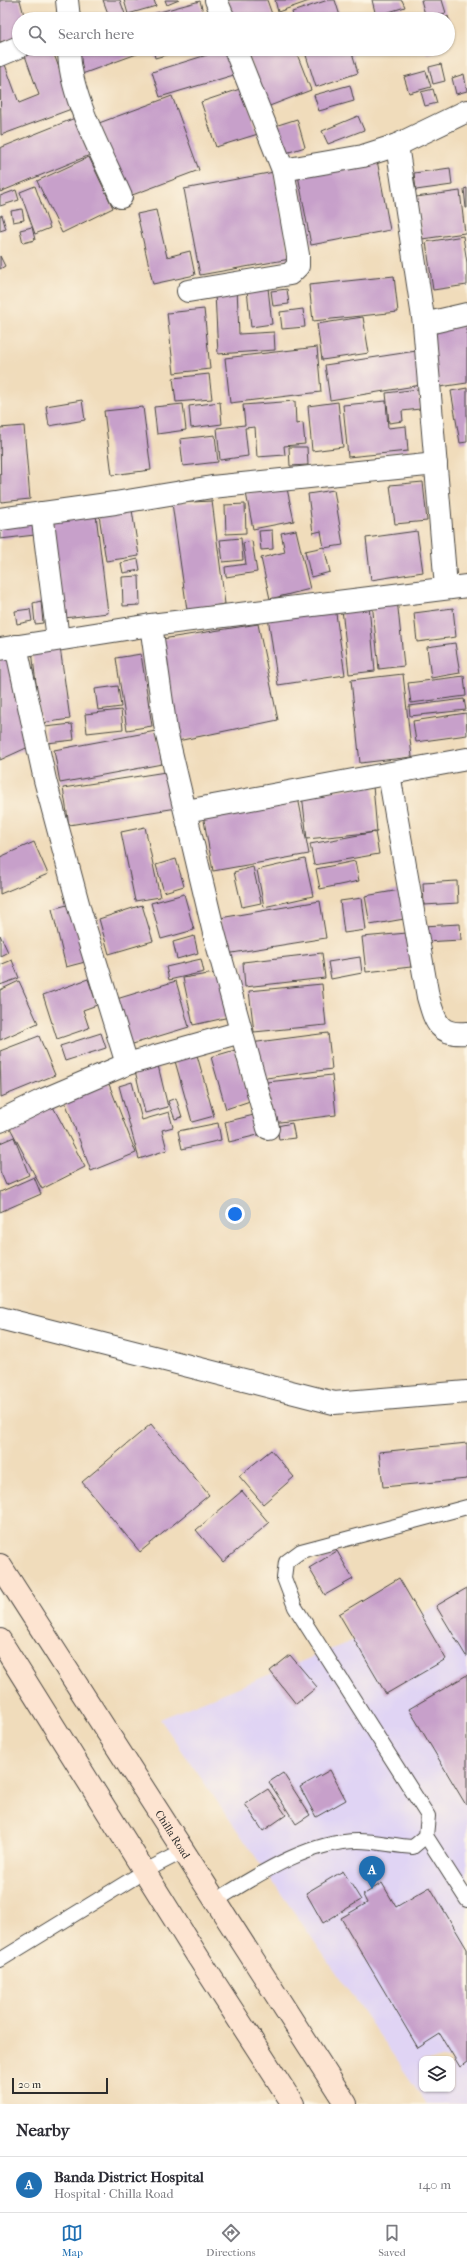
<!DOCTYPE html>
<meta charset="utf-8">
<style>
body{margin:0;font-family:"IM FELL French Canon",serif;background:#f7f7f7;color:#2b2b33}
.controls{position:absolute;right:12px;bottom:12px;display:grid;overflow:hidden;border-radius:8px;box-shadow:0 1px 3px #0004}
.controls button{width:36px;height:36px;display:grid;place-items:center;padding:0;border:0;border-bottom:1px solid #e1e1e2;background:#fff;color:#2b2b33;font:20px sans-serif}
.scale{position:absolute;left:12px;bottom:10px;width:96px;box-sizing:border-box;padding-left:4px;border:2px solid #2b2b2b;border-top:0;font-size:11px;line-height:14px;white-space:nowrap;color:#2b2b2b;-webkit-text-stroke:3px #fcf5e5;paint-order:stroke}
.you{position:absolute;left:235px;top:1214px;width:14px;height:14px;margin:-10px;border:3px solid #fff;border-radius:50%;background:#1a73e8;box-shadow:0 0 0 6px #1a73e833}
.badge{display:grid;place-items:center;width:26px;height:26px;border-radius:50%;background:#1f6fb2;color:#fff;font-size:13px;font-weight:700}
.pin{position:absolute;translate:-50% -33px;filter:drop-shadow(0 1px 2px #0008)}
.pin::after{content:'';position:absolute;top:21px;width:14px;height:12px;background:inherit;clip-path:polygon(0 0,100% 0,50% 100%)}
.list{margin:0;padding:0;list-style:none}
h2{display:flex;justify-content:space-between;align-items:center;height:52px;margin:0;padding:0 16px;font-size:17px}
h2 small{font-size:13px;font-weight:400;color:#7c7c81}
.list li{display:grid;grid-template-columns:26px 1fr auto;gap:12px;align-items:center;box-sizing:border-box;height:56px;padding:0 16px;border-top:1px solid #e1e1e2}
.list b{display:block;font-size:15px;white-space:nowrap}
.list p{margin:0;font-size:13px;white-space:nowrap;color:#7c7c81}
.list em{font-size:13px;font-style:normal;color:#7c7c81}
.icon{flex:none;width:22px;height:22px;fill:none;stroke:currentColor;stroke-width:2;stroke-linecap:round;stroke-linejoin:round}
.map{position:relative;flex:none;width:467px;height:2104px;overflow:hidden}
.search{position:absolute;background:#fff;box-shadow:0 1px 3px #0004;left:12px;right:12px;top:12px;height:44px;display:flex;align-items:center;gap:10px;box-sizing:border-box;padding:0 14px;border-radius:22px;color:#7c7c81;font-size:15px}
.sheet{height:108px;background:#fff}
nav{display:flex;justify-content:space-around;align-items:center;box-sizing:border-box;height:56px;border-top:1px solid #e1e1e2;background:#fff;font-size:11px;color:#7c7c81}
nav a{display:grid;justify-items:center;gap:2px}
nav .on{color:#1f6fb2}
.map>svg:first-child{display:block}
</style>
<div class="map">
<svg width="467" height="2104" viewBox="0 0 467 2104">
<rect width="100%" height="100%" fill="#fcf5e5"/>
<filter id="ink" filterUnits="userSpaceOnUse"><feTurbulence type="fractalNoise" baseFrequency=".025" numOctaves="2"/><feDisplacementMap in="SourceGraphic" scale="8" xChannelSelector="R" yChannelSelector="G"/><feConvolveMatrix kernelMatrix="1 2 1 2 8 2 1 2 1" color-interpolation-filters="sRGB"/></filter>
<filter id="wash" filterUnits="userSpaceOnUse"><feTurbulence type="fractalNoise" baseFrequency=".012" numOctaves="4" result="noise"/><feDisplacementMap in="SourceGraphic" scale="16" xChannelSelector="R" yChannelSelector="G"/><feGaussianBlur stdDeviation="0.9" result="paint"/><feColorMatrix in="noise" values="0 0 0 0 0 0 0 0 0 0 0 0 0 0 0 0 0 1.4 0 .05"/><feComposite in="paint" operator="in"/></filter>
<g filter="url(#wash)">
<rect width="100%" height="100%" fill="#f0dcbb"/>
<!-- built -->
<path fill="#e0d4f4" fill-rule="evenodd" d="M467 1594V2104H427L160 1719ZM422 2059H452V2089H422Z"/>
<g id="blocks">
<!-- building -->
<g fill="#c7a0ca">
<path d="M0 0H20L25 19H19V37L0 42Z"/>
<path d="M103 0H120L125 14 110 19Z"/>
<path d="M124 0H154L156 6 128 14Z"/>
<path d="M165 0H179L167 5Z"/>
<path d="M227 0H267L273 17 266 19H234Z"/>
<path d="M275 0H312L278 12Z"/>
<path d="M328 0H335L341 19H294L292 12Z"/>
<path d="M372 0H402L405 7 376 16Z"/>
<path d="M421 0H442L446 13 426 18Z"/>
<path d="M200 1 205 19H145V16Z"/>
<path d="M133 15 134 19H122Z"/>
<path d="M448 16 452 29 448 30V19H444Z"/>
<path d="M25 49H52L74 108 1 135 0 60 3 59 19 103 39 95 23 50Z"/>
<path d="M74 49H145V51L82 74Z"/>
<path d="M153 49H187L155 58Z"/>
<path d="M226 49 237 74 160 97 152 72Z"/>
<path d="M246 49H295L311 90 267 107Z"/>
<path d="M304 49H351L358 73 316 87Z"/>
<path d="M426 49H438L439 51 427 54Z"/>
<path d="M441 64 445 81 433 84 429 67Z"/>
<path d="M426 71 431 87 409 93 404 77Z"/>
<path d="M464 74 467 91 456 94 452 78Z"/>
<path d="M350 85 354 101 319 111 314 95Z"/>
<path d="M243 88 258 134 216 147 201 102Z"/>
<path d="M433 89 437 103 425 106 421 92Z"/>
<path d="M172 96 199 170 127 197 99 123Z"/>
<path d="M358 116 364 130 328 144 322 131Z"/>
<path d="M75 118 90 155 0 192V148Z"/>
<path d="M297 119 305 147 283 154 275 126Z"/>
<path d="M89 157 113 208 62 233 37 181Z"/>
<path d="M377 160 390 230 311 245 298 175Z"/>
<path d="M450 168 452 185 416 190 414 173Z"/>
<path d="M274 172 290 259 200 275 184 189Z"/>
<path d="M35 186 50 228 35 234 20 192Z"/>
<path d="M467 188V208H466L464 189Z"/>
<path d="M16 190 19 200 0 206V196Z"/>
<path d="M460 191 465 233 422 239 416 197Z"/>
<path d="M22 209 24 220 13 222 11 211Z"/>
<path d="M156 210 167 257 190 251 195 275 153 284 137 214Z"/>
<path d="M2 215 6 229 0 231V216Z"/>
<path d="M32 227 35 240 23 243 20 230Z"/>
<path d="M463 236 467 263V285L433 290 426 242Z"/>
<path d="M0 256 5 266 0 269Z"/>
<path d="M394 276 398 312 313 321 309 285Z"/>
<path d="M237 288 239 334 274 332 275 350 218 354 215 293Z"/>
<path d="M268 288 272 324 251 327 247 290Z"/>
<path d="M287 289 289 304 273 306 271 291Z"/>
<path d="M204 309 210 369 174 373 167 313Z"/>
<path d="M303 309 305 327 282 329 280 312Z"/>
<path d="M363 317 369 353 322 360 317 324Z"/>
<path d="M467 325V383L433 388 426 331Z"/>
<path d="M317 347 321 392 230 403 225 358Z"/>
<path d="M416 351 421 385 330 400 325 365Z"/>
<path d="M209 374 212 399 176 402 173 378Z"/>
<path d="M467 388V442L460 443 451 391Z"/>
<path d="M418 389 420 409 402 411 403 421 389 423 386 393Z"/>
<path d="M82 400 85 420 49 426 46 406Z"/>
<path d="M295 401 296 424 303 423 305 444 284 446 285 455 257 457 255 427 245 428 248 456 220 460 217 428 245 425 243 405Z"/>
<path d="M386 401 388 428 406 426 408 451 348 457 343 405Z"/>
<path d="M220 402 222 424 191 428 189 406Z"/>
<path d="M338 402 343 447 312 451 308 406Z"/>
<path d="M183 404 186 430 157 434 154 407Z"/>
<path d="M143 407 151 470 112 475 104 411Z"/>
<path d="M24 426 30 499 1 502 0 428Z"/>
<path d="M215 435 218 462 183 466 180 439Z"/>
<path d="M289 447H307L308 465 290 466Z"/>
<path d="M423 482 427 521 395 524 390 485Z"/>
<path d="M286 484 294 521 253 529 246 493Z"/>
<path d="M334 490 343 545 324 548 321 531 313 533 308 494Z"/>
<path d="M212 501 225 604 187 610 172 503Z"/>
<path d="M245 504 246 533 226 534 225 505Z"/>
<path d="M132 510 139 556 106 561 99 515Z"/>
<path d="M96 515 108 613 64 618 52 521Z"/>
<path d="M34 522 35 535 0 539V526Z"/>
<path d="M272 530 273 549 261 550 259 531Z"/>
<path d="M296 530 310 589 270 599 261 558 285 552 281 533Z"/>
<path d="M417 531 423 572 371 580 366 538Z"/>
<path d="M241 538 243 560 223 562 220 540Z"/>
<path d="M252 541 257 572 226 577 225 567 246 564 243 543Z"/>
<path d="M324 547 330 572 311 577 305 551Z"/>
<path d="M138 559 140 570 123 573 121 563Z"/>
<path d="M139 576 140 605 123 606 122 577Z"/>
<path d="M397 599 404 666 379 669 372 602Z"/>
<path d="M41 601 43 623 35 624 33 603Z"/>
<path d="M369 606 375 671 349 674 342 609Z"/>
<path d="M335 607 345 675 278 685 268 617Z"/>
<path d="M453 608 456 637 417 642 414 613Z"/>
<path d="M30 609 32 621 17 624 15 611Z"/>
<path d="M258 624 278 720 173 742 162 639Z"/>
<path d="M455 643 460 673 431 678 427 647Z"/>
<path d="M60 647 70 719 41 723 32 651Z"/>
<path d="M141 654 152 726 127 730 116 658Z"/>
<path d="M8 656 24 690 14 694 35 744 0 760V659Z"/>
<path d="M403 674 412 757 360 763 351 680Z"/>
<path d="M464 676 466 696 411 703 408 683Z"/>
<path d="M118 686 121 707 98 710 95 689Z"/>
<path d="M464 699 466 710 410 716 409 706Z"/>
<path d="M121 710 123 729 87 733 85 714Z"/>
<path d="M466 713 467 735 416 742 413 721Z"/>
<path d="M72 724 74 740 47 743 45 727Z"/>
<path d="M156 731 162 764 60 783 54 750Z"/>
<path d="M172 771 177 808 69 825 63 788Z"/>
<path d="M373 786 377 832 307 839 302 794Z"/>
<path d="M297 792 309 854 213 871 202 809Z"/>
<path d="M145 827 160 897 135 901 121 832Z"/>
<path d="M375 832 379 854 314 865 310 844Z"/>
<path d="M34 842 48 874 0 894V857Z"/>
<path d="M176 859 184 886 164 892 156 865Z"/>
<path d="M305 859 313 896 264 907 257 870Z"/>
<path d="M355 861 359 881 320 889 316 869Z"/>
<path d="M253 867 261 903 242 907 234 872Z"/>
<path d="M457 881 458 903 424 905 423 883Z"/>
<path d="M400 890 404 919 370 925 365 896Z"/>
<path d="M184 894 194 930 161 939 151 903Z"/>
<path d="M362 898 366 930 344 933 340 901Z"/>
<path d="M320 901 326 938 226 954 220 918Z"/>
<path d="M71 904 85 962 66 967 52 909Z"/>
<path d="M142 905 153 941 109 954 99 919Z"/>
<path d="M460 924 461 940 424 942 423 926Z"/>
<path d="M407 933 411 967 366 972 362 937Z"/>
<path d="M0 935 8 952 0 956Z"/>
<path d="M194 936 198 953 177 959 173 942Z"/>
<path d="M322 953 325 978 245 987 243 962Z"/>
<path d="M360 957 362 973 331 979 328 962Z"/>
<path d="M201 959 204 972 169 980 166 967Z"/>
<path d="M12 960 19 978 0 985V965Z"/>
<path d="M221 972 234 1016 193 1025 183 978Z"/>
<path d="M88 979 97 1005 83 1010 89 1028 57 1039 43 995Z"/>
<path d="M19 981 38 1023 0 1040V990Z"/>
<path d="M176 981 189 1027 123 1047 110 1001Z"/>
<path d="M322 984 326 1025 254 1032 249 991Z"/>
<path d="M101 1033 106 1048 65 1061 60 1046Z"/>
<path d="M328 1033 332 1069 259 1079 250 1043Z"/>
<path d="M39 1036 55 1075 1 1097 0 1051Z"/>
<path d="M195 1048 214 1116 192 1122 173 1054Z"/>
<path d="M235 1050 250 1101 226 1109 211 1057Z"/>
<path d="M156 1057 168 1107 145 1113 133 1062Z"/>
<path d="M332 1075 336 1115 272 1123 267 1082Z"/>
<path d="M107 1079 136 1153 91 1171 63 1096Z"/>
<path d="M132 1082 142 1120 169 1112 173 1127 162 1130 167 1150 139 1159 119 1086Z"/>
<path d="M176 1098 182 1117 175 1119 168 1101Z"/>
<path d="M51 1103 85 1167 42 1189 9 1126Z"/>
<path d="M258 1114 262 1134 229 1142 225 1122Z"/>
<path d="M218 1123 221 1140 182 1149 178 1131Z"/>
<path d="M292 1123 295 1138 279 1140 277 1126Z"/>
<path d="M14 1137 29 1175 6 1185 0 1171V1143Z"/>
<path d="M34 1177 41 1194 0 1212V1192Z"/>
<path d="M151 1424 209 1495 140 1552 82 1482Z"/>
<path d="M467 1443V1479L383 1487 379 1452Z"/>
<path d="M271 1450 294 1477 263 1504 239 1476Z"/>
<path d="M242 1491 269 1523 223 1562 196 1530Z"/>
<path d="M337 1551 353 1579 325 1595 309 1568Z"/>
<path d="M399 1578 446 1659 386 1694 339 1614Z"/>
<path d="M467 1588V1656H466L436 1606Z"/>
<path d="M290 1655 317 1687 296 1704 270 1671Z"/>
<path d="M467 1675V1804L466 1805 409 1709Z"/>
<path d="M330 1770 346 1800 316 1817 300 1787Z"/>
<path d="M283 1773 310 1815 296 1824 269 1782Z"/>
<path d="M268 1789 286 1815 263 1831 245 1804Z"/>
<path d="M343 1871 361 1900 323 1923 306 1893Z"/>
<path d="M382 1883 396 1907 430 1887 467 1949V2062L460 2067 440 2034 418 2048 341 1918 367 1903 363 1895Z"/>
</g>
</g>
</g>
<g filter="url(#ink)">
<use href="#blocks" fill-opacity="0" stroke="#494641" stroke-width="1"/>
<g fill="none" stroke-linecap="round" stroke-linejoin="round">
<!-- service casing -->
<g stroke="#494641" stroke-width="16">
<g id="service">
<path d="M426 1836 467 1900"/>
<path d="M215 1901C256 1876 308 1841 358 1841 376 1841 395 1846 413 1847L426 1836 428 1816 295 1607 284 1578 286 1562 301 1551 467 1507"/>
<path d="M0 1960 145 1871 184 1851"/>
</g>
</g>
<!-- minor casing -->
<g stroke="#494641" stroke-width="24">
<g id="minor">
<path d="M67 0 69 19"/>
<path d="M216 0 224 19"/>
<path d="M69 49C69 96 102 153 121 197"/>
<path d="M0 55 19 47"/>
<path d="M397 145 424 324 446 587"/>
<path d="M283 170 363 156 397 145 467 111"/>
<path d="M188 291 290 274 298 266V255L283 170 235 49"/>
<path d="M424 324 467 314"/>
<path d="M42 513 58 639"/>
<path d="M0 519 115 503 212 487 436 464"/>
<path d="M151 625 166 731 214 933 268 1128"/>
<path d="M16 646 45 780 80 911 127 1064"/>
<path d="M0 649 151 625 467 586"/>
<path d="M389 774 428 997C435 1021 438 1036 467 1033"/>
<path d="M186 811 467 759"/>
<path d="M0 1121 45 1099 127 1064 241 1032"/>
<path d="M0 1318 334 1403 467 1392"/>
</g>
</g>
<!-- secondary casing -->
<g stroke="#494641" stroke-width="24">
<g id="secondary">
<path id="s1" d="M0 1565 346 2104"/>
<path d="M0 1640 198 1957 293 2104"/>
</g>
</g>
<!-- service -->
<use href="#service" stroke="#fff" stroke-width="14"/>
<!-- minor -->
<use href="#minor" stroke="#fff" stroke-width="22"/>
<!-- secondary -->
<use href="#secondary" stroke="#fde4d1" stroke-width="22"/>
</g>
</g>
<g text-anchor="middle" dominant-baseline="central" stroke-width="3.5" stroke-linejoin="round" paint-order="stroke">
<!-- street labels -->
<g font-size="11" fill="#2b2b2b" stroke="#fcf5e5">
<text stroke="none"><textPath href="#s1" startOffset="320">Chilla Road</textPath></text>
</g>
</g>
</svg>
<div class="controls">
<button><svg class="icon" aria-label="layers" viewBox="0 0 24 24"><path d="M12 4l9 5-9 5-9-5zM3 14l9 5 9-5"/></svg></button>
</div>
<div class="scale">20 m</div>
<div class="you"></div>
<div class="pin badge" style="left:372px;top:1889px">A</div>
<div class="search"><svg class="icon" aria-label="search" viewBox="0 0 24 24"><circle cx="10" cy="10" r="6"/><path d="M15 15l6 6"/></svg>Search here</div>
</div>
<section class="sheet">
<h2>Nearby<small></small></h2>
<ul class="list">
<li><span class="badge">A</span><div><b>Banda District Hospital</b><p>Hospital · Chilla Road</p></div><em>140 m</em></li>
</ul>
</section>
<nav>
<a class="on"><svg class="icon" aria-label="map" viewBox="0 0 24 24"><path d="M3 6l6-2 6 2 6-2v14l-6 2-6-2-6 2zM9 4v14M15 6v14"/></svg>Map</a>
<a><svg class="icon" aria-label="directions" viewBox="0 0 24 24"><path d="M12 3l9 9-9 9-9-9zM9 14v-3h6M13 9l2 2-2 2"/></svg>Directions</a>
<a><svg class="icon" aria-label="saved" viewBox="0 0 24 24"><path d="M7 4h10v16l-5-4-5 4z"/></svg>Saved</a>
</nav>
